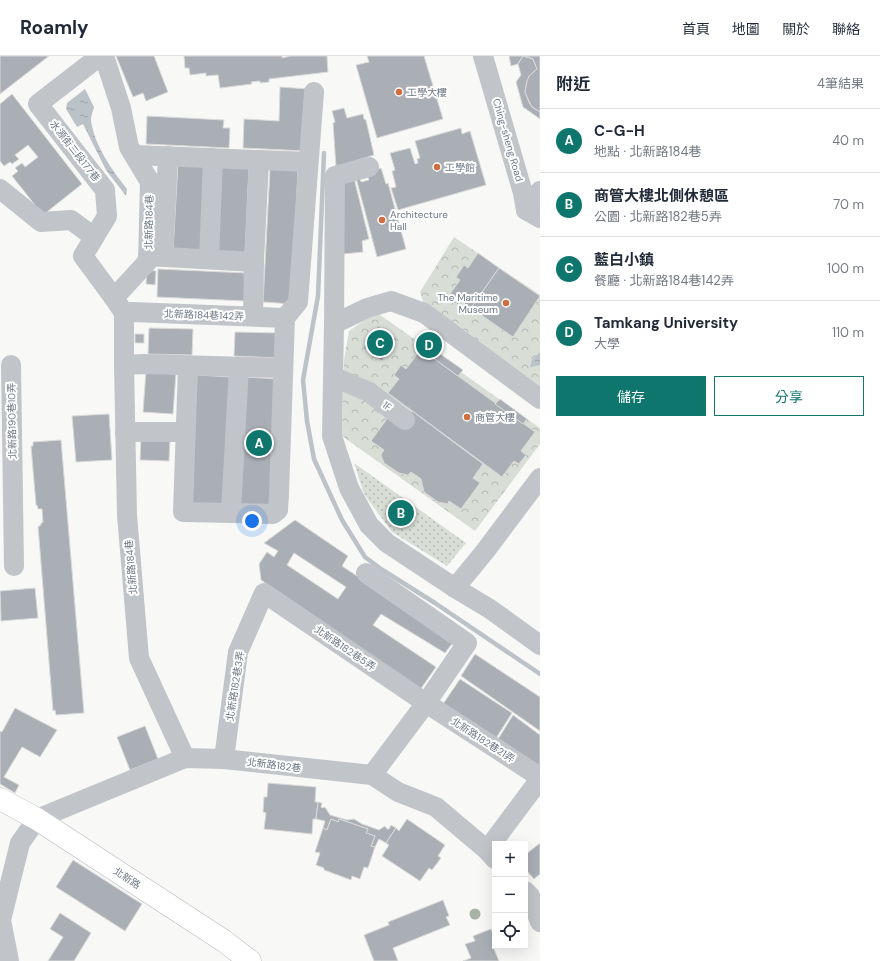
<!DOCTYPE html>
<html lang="zh-TW">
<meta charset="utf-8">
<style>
body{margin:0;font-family:"DM Sans","Noto Sans TC",sans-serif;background:#f2f2f3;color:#1f2937}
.controls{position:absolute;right:12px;bottom:12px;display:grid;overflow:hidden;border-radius:0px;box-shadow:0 4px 16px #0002}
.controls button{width:36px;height:36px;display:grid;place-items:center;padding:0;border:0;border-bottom:1px solid #e0e1e3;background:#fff;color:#1f2937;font:20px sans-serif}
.you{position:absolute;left:252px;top:465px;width:14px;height:14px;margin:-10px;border:3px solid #fff;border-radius:50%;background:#1a73e8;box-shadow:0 0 0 6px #1a73e833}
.badge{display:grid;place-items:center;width:26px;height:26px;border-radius:50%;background:#0f766e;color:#fff;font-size:13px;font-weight:700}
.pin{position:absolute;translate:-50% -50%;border:2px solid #fff;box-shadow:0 1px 4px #0006}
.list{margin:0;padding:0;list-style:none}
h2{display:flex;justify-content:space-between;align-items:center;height:52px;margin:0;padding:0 16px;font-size:17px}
h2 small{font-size:13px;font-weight:400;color:#747a83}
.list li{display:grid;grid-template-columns:26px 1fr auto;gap:12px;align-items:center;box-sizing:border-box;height:64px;padding:0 16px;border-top:1px solid #e0e1e3}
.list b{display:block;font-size:15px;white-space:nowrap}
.list p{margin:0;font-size:13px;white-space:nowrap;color:#747a83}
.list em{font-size:13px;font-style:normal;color:#747a83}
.actions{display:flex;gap:8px;padding:12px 16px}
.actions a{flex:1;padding:9px 0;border:1px solid #0f766e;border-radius:0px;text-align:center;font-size:14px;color:#0f766e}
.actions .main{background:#0f766e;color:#fff}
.icon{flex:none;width:22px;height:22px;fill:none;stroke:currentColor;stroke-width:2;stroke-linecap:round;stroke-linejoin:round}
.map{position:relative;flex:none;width:540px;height:905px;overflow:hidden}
header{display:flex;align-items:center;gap:24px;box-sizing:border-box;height:56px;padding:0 20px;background:#fff;border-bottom:1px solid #e0e1e3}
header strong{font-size:19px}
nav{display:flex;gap:22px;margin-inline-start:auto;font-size:14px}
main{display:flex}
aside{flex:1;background:#fff}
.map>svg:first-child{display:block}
</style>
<header>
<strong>Roamly</strong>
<nav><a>首頁</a><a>地圖</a><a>關於</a><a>聯絡</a></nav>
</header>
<main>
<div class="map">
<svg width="540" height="905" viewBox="0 0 540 905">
<defs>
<pattern id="forest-crowns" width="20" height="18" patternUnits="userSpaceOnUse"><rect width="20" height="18" fill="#d8ddd6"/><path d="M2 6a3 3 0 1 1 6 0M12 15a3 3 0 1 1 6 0" fill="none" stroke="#b3b8b3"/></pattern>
<pattern id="park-dots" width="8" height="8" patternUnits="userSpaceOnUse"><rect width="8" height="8" fill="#d8ddd6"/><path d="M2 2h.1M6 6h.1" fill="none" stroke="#b3b8b3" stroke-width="1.8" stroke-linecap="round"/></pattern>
<pattern id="water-ripples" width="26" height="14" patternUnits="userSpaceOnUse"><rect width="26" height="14" fill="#bbc3c8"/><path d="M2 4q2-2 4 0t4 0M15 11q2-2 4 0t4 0" fill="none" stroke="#9ca3a8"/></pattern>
</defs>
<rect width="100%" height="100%" fill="#f8f9f7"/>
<!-- forest -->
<g fill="url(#forest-crowns)">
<path d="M454 181 540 239V334L423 246 420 236Z"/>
<path d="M376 256 540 372V388L475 475 342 380 344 304 349 275Z"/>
</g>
<!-- park -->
<path fill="url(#park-dots)" d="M354 407 466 487 447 510 392 476 364 438Z"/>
<!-- water -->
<g fill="url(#water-ripples)">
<path d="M85 33 94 51C93 55 91 60 91 64 94 89 112 114 127 133L126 140 106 114 83 68 77 71 66 53 67 47Z"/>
<path d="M540 296V309L530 311 532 304Z"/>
</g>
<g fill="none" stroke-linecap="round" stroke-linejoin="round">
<!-- stream -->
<path stroke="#bbc3c8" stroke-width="4.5" d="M324 97 318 240 303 324 307 365 314 403 342 464 365 501 381 513 435 547 540 618"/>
</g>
<!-- building -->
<g fill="#aaafb6" stroke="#dadad9" fill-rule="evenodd">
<path d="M0 0H49L0 38Z"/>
<path d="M116 0H154L168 36 146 45 143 37 133 41Z"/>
<path d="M184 0H282V2L290 0H327L328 16 269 23V26L260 27V25L251 26 252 28 220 32 218 19 206 20V17L190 19 189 12H185Z"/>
<path d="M367 0H424L443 63 377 82 356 9 369 6Z"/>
<path d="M509 0H523L518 8 511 10Z"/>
<path d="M523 0 533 3 537 13 529 20 526 30 525 36 529 46 532 51 540 56V63L523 51 516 26 521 19 518 8Z"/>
<path d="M525 0H540V56L532 51 527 41 525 36 527 25 529 20 537 13 533 3Z"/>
<path d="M280 31 308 33 305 95 243 92 244 63 279 65Z"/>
<path d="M12 38 82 128 43 159 12 120 18 115 15 112 22 107 25 111 38 101 28 89 15 99 19 103 12 108 10 106 4 110 0 105V48Z"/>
<path d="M344 52 347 62 363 58 364 63 366 64 374 99 336 111 333 67 335 66 332 55Z"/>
<path d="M147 60 224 64 223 72H230L229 92 146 88Z"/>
<path d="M461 72 462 78 470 75 486 129 398 154 391 132 396 131 392 115 395 114 390 97 410 92 415 108 418 107 417 103 420 102 415 85Z"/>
<path d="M178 107 206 109 201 197 173 195Z"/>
<path d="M221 110 249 111 245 199 217 198Z"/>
<path d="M381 112 386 128 388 127 406 193 377 201 356 122 359 121 361 126 369 124 366 116Z"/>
<path d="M270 113 298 114 292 248 263 246Z"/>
<path d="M354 122 369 183 362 185 363 196 343 198 342 124Z"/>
<path d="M478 197 499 212 471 252 450 238 460 224 456 221 464 209 468 212Z"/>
<path d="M499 212 540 240 513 281 471 252Z"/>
<path d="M158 213 247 217 246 245 157 241Z"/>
<path d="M147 214 156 215 155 229 146 228Z"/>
<path d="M378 270 397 283 382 305 363 292Z"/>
<path d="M149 272 193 273 192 299 148 298Z"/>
<path d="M235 276 278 277 277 302 234 300Z"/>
<rect x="135" y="278" width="9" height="9"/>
<path d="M421 293 535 376 521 395 526 399 519 408 514 405 502 421 388 337 399 323 394 319 401 309 406 313Z"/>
<path d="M436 295 463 314 458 320 432 301Z"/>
<path d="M146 315 176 317 173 358 143 356Z"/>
<path d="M197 319 231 321 226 451 191 449Z"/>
<path d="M244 321 280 323 274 453 239 451Z"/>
<path d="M500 343 527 363 523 368 495 348Z"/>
<path d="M412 355 483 408 473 422 480 427 461 453 449 445 448 448 438 446 424 436 421 423 411 416 408 419 399 417 384 407 381 399 384 394 371 385 389 360 401 369Z"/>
<path d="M109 358 112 404 76 406 72 360Z"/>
<path d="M141 382 170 383 169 405 140 404Z"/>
<path d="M61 384 84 657 56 659 55 654 53 655 38 470H40L42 466 43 467 42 453H38L37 449H36L31 390H33V386Z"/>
<path d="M295 464 348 500 342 510 454 585 445 597 381 558 373 569 436 611 420 634 261 524 259 508 267 496 274 501 278 495 264 487ZM294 497 346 531 338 543 287 509Z"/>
<path d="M35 532 38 562 1 565 0 535Z"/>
<path d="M475 598 540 641V675L461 620Z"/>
<path d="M460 623 512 657 493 687 441 651Z"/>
<path d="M15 652 57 674 40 701 22 691 4 721 19 729 15 737 0 728V675L2 676Z"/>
<path d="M513 659 540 679V720L495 688Z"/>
<path d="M145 670 158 703 130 714 117 681Z"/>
<path d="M268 727 316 731 315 746H318L316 763H313L312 778 264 773 266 757 263 756 264 741H267Z"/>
<path d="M318 746 322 747 321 751 322 752 325 751 330 759 347 764 354 763 362 768 379 774 385 770 387 773H389L391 769 396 772 386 787 379 783 375 791 371 790 375 780 366 777 368 773 339 763 338 766 331 763 327 774 323 772 325 765 316 763Z"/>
<path d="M331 763 338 766 339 763 368 773 366 777 375 780 371 790 375 791 368 812 364 811 360 823 352 820 351 824 324 814V812L316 809 320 797 315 796 323 772 327 774Z"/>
<path d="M407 763 445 789 438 800 441 802 432 814 429 812 420 825 382 800 389 789 386 787 396 772 399 775Z"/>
<path d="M540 787V818L534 823 525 813V799Z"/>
<path d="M73 804 142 848 125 875 56 831Z"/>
<path d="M443 844 449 860 446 861 450 869 393 892 398 905H374L364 879 389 869 388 866Z"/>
<path d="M60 857 91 877 74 905H48L63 881 50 873Z"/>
<path d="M491 873 495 882V883L493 884 496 892 494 893 499 905H463L471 902 465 888 475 885 473 880Z"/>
</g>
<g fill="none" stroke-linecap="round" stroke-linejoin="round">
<!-- major casing -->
<g stroke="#b5b8bc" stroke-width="23">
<path id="major" d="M0 743 37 763 224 885 250 905"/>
</g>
<!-- minor -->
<g stroke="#c1c4c8" stroke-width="20">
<path d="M100 0 38 48 105 134 107 160 83 200 114 242"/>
<path d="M104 0 121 52 129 91 150 126 148 205 114 242 124 257V309L127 459 139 602 185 702"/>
<path d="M483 0 523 137 526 154 540 162"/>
<path d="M134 99 308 106"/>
<path d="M0 133 41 166 71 164 94 181"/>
<path d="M526 154 540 135"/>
<path d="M148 200 254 206"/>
<path d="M163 201 168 100"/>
<path d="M209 203 213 102"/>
<path d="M124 257 132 256 285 262"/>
<path d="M253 260 254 206 259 104"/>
<path d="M334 268 335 120 369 111"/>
<path d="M11 309 14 510"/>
<path d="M124 309 144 308 283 312"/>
<path d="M188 310 183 456 273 458 278 454 279 438 285 262 298 246 314 36"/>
<path d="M334 321 369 336 405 364"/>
<path d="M125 376H185"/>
<path d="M540 422 486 494 455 532 490 553 540 589"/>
<path d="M231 457 239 311"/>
<path d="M366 517 467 587 426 647 372 719"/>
<path d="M455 532 387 487 369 469 349 432 332 380 334 268 367 252 391 245 424 257 540 343"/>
<path d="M224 703 238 596 264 537 426 647 540 721"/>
<path d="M487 794 540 723"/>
<path d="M525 835 530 840 540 866"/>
<path d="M9 905 1 864 20 787 37 763 185 702 224 703 372 719 398 736 436 751 487 794 495 803"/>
</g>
<!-- major -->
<use href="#major" stroke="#fff" stroke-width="22"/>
</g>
<!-- trees -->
<circle fill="#a8b2a7" cx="475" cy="858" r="5.5"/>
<!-- markers -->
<g fill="#ce6e41" stroke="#fff" stroke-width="1.5">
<circle cx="399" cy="36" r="4"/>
<circle cx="437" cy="111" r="4"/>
<circle cx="382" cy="164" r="4"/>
<circle cx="506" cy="247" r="4"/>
<circle cx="467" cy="361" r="4"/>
</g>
<g text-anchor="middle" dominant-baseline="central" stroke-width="4" stroke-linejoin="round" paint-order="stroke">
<!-- poi labels -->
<g font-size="10" fill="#6c7784" stroke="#fff" text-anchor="start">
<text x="407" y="36">工學大樓</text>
<text x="445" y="111">工學館</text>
<text x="390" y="158">Architecture<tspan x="390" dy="12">Hall</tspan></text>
<text x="498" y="241" text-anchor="end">The Maritime<tspan x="498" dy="12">Museum</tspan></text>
<text x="475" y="361">商管大樓</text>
</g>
<!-- street labels -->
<g font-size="10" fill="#6c7784" stroke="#fff">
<text transform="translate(508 84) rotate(74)">Ching-sheng Road</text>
<text transform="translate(75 95) rotate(52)">水源街二段177巷</text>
<text transform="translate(149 166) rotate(-89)">北新路184巷</text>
<text transform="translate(204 259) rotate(2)">北新路184巷142弄</text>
<text transform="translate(387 350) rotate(38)">1F</text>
<text transform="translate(12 365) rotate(-91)">北新路190巷10弄</text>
<text transform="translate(131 511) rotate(-95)">北新路184巷</text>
<text transform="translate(345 592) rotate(34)">北新路182巷5弄</text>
<text transform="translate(235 630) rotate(-81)">北新路182巷3弄</text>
<text transform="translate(483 684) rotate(33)">北新路182巷21弄</text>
<text transform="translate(274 709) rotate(7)">北新路182巷</text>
<text transform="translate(127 822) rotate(33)">北新路</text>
</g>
</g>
</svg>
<div class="controls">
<button>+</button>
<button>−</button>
<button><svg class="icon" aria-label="locate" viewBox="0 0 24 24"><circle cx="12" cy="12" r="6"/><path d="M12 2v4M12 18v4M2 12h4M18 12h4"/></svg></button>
</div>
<div class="you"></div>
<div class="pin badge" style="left:259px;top:387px">A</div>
<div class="pin badge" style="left:401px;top:457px">B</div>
<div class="pin badge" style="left:380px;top:287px">C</div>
<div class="pin badge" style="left:429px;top:289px">D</div>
</div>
<aside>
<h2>附近<small>4筆結果</small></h2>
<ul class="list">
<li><span class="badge">A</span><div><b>C-G-H</b><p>地點 · 北新路184巷</p></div><em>40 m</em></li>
<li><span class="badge">B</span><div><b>商管大樓北側休憩區</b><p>公園 · 北新路182巷5弄</p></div><em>70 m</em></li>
<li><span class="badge">C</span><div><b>藍白小鎮</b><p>餐廳 · 北新路184巷142弄</p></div><em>100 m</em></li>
<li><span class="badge">D</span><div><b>Tamkang University</b><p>大學</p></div><em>110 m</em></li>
</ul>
<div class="actions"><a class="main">儲存</a><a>分享</a></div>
</aside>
</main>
